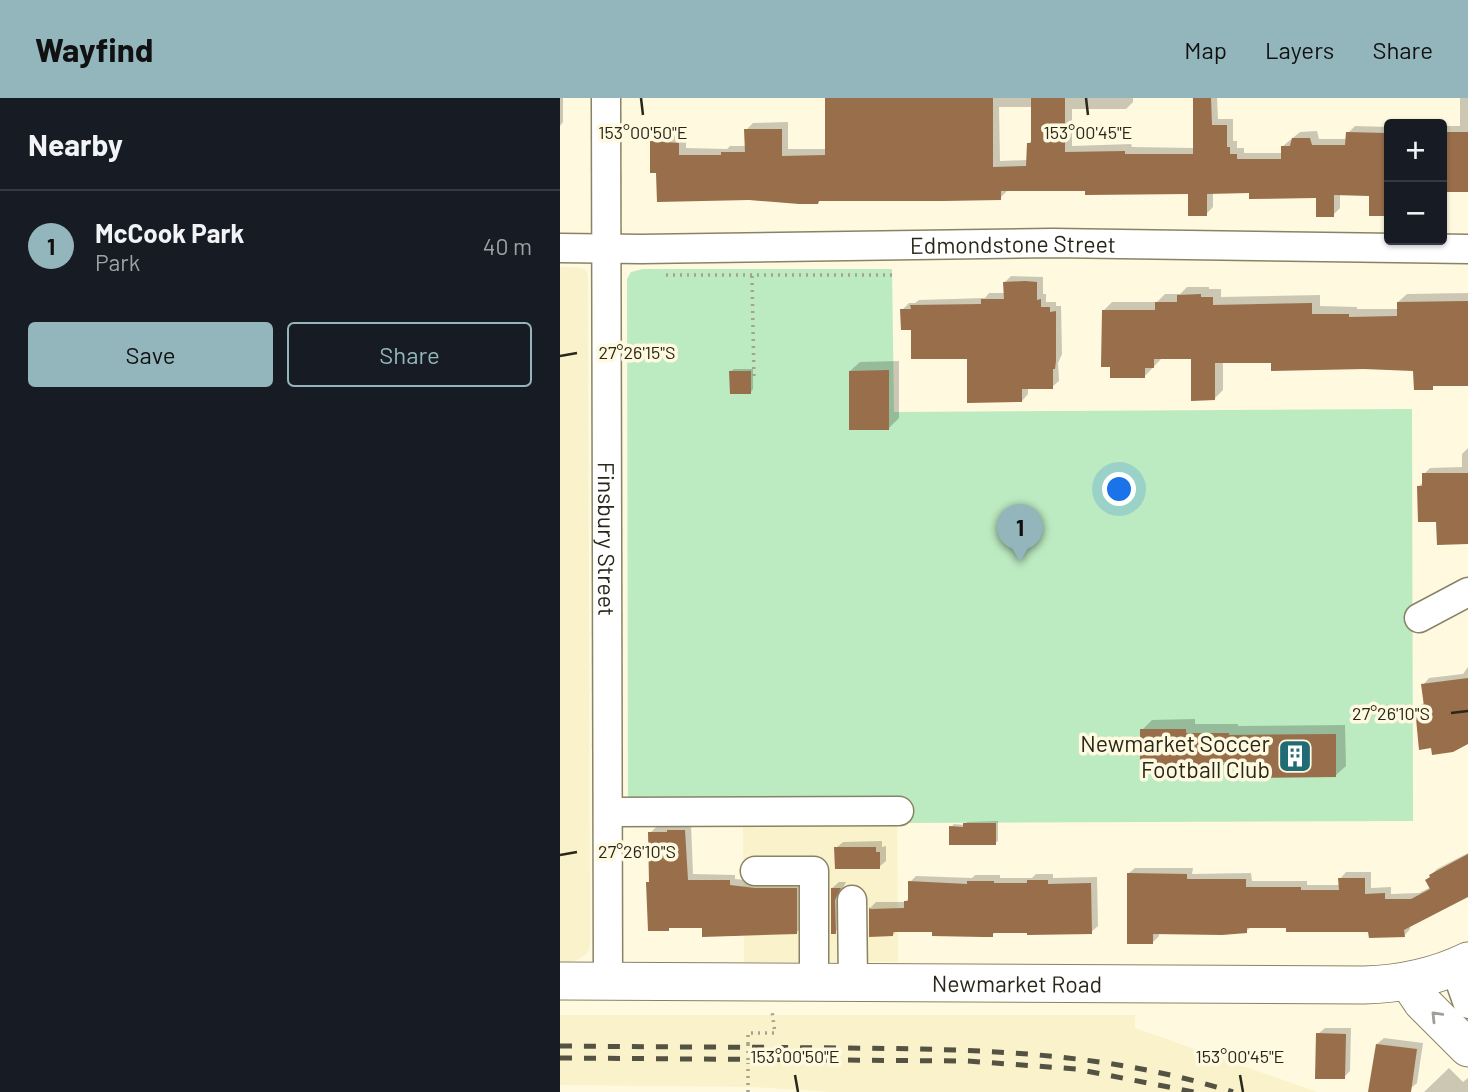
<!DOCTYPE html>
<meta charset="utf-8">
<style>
body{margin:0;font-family:Barlow,sans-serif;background:#20242c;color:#f1f3f6}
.controls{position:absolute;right:21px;top:21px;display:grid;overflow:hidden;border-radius:7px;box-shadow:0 2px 5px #0004}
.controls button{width:63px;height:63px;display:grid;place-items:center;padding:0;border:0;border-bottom:2px solid #363941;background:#171b24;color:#f1f3f6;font:35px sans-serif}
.you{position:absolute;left:560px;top:392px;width:24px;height:24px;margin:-18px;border:5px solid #fff;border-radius:50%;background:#1a73e8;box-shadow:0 0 0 10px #1a73e833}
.badge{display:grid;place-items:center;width:46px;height:46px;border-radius:50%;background:#93b6bc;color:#111;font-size:23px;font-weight:700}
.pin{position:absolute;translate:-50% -58px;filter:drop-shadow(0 2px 4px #0008)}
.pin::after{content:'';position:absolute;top:37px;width:24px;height:21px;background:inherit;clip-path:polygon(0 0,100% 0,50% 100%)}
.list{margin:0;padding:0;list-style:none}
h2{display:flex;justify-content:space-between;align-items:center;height:91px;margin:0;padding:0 28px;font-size:30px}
h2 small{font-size:23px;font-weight:400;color:#9ea1a6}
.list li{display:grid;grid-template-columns:46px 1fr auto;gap:21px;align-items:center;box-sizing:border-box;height:112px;padding:0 28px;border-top:2px solid #363941}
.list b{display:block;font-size:26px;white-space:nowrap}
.list p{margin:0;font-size:23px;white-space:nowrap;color:#9ea1a6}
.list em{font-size:23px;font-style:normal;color:#9ea1a6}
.actions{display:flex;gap:14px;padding:21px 28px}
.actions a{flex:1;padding:16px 0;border:2px solid #93b6bc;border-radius:7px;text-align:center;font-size:24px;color:#93b6bc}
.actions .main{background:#93b6bc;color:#111}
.map{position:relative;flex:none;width:908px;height:994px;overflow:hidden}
header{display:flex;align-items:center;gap:42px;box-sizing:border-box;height:98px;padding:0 35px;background:#93b6bc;color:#111}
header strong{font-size:33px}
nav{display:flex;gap:38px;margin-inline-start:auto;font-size:24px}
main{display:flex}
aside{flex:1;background:#171b24}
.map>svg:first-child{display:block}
</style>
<header>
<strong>Wayfind</strong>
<nav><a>Map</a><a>Layers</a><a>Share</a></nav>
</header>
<main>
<aside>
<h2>Nearby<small></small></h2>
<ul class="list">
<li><span class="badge">1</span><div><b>McCook Park</b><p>Park</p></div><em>40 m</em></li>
</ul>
<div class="actions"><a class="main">Save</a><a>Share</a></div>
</aside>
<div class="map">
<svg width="908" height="994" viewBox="0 0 908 994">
<rect width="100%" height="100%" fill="#fef9df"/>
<!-- built -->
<g fill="#faf2ca">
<path d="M0 169 22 170 27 174 28 182 30 843 29 852 24 858 10 865 0 864Z"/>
<path d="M183 725H337L338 864H184Z"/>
<path d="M0 917H575V930L757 994H272L193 989 0 987Z"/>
</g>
<!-- green -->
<path fill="#bceac1" d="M83 171H332L334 314 852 311 853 723 68 726 67 181 71 174Z"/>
<!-- shadow -->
<g fill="#0003" fill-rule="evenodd">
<path d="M0 0H3V24L0 28Z"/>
<path d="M267 0H573V4L566 11H512V48L571 46 572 49 635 50 634 1 632 0H657L658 21H673V43H677V50H684V55H723V48L740 34 757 33 759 41H787L788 35 795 28 829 29V116H811V96L780 95V110L773 117 757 98 690 93 653 94V109L646 116 630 94 527 91 447 93 440 100 98 73 91 44 98 37 126 38V50L167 51 170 48H186V32L193 25 228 24V51H267ZM439 9H473L472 42 468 46V62L440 63Z"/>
<path d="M900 0H908V94L882 93V32L885 28H900Z"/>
<path d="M451 178 483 179V196H486V204H496V208H501L502 256 498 265 499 283 492 289 468 290V296L462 303 409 259 352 230 342 212 349 205H355L359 202 425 200 429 195H445V184Z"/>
<path d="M627 189H649V191H661V199L760 197V208L797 209V211H838V204L847 196 908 195V286H875L872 290 855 271 663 263V292L654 301 632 260H602L584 279 543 213 552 204H597L605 196H620Z"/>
<path d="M339 263V320L329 330 290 273 300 264Z"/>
<path d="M174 271H193V291L191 294 171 273Z"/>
<path d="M908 350V445L878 422 859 388 864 384V376L870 370 902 369V356Z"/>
<path d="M908 569V644L857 610 865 604 863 587 869 580 903 576Z"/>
<path d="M635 621V626H678V628L785 627 786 668 776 677 696 662H667L658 675 626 670 582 632 592 622Z"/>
<path d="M438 723V743L435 745 391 729 394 726 404 727 407 724Z"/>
<path d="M131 727 133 776 175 777V781L202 784H243V828L237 834 183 835 179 838H144V828H111L108 831 88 785 90 782V735L96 729Z"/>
<path d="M322 743V749L326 748V763L319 769 276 750 283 744Z"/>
<path d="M908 755V797L850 827V831L844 838 810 832 691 829 686 833 599 835V838L593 844 568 776 575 770H633L632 776 691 775 692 783H747V787H780V781L786 774H811V790L831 789V796L859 795 871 789V777L877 771Z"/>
<path d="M476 776H493V780L537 779 538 828 531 834 437 833 432 837 374 832H337L333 837H311L310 810 316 804H345L350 799V784L356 778 412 780 415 777H440V780H472Z"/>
<path d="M279 784H286L281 794V828L275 834 272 790Z"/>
<path d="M765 930H791L790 973 784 979 758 936Z"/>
<path d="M824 940 863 945 857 985 850 991 810 994 817 946Z"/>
<path d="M889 970 903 984 908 980V994H864Z"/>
</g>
<!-- building -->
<g fill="#986e4b">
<path d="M265 0H433V69L466 68 467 45H471V0H505V54L565 53V56H633V0H651L652 27H667V49H670V56H677V61H721V48H730L732 40H750L752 47H785L786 34 826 35V97H829V118H809V98L774 97V119H756V100L689 101V95L647 96V118H628V96L525 97V93H441V102L383 103H259L258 106H239L189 102 97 104 96 75H90V43L119 45V57H161V54H185L184 31H222V58L265 57Z"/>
<rect x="882" y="34" width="26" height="60"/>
<path d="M465 183 477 184V202L481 201V209H490V214L496 213V263L495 271H493V291H462V304L407 305V261H351V232H341L340 211H351L350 207 421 206V201H444L443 184Z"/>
<path d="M641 196V199H653V207L752 205V216H789V219L837 218V204L908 203V288H873V292H854L853 273 804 271 711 273V265H655V302L631 303V261H594V270H585V280H550V269H541L542 212H595V204H617V197Z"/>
<path d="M329 272V332H289V273Z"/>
<path d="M169 273H191V296H170Z"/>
<path d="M862 375H908V446L877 447 876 424H858L857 388H862Z"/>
<path d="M908 580V646L893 654 872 657 871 650 859 652 855 610 864 608 861 586Z"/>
<path d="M580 631H626V635H669V637L776 636V679L694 680V664H658V676L624 677 625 671 580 672Z"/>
<path d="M403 725H436V747H389V728L403 729Z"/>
<path d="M107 732H125L128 782H170V787L195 790H237V836L142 839V830H109V833H88L86 784H89L88 734H107Z"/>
<path d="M274 749H316V754H320V771H275Z"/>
<path d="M908 756V799L844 832 845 839 809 840 808 834H726V830H687V835L662 837 593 836V846H567V775L627 776V781H686V789H741V792H779L778 780H805V796L825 795V801H851L870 791 865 782 870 779 869 777Z"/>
<path d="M467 782H488V786L531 785 532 836 467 837V835H433V839H423L372 838V834H333V838L309 839V809L310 811 344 810V803H348V783L407 786V783H434V785H467Z"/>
<path d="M271 790H281L275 802 276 836H271Z"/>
<path d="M756 935 786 936 785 981H755Z"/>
<path d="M816 946 857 951 851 994H808Z"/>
</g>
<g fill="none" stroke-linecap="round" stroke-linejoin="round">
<!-- minor casing -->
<g stroke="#898365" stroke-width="31">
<g id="minor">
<path id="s1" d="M46 0 48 883"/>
<path id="s2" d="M0 150 81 151 493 145 908 151"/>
<path d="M859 520 908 494"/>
<path d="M49 714 339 713"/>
<path d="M195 773H254V884"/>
<path d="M292 802 293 884"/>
<path d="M895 869 908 906"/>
</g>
</g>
<!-- major casing -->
<g stroke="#898365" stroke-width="39">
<g id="major">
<path id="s3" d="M0 883 804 887C841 886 875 879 908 863"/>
<path d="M848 883 862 904 908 950"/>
</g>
</g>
<!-- path -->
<g stroke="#a6a28d" stroke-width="3.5" stroke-dasharray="2 5" stroke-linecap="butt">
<path d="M106 177H335"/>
<path d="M192 178 194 281"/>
<path d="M188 946V935H215L212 913"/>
<path d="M188 994V965"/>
</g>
<!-- minor -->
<use href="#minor" stroke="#fff" stroke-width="28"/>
<!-- major -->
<use href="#major" stroke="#fff" stroke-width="37"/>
<!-- rail -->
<g stroke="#545242" stroke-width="5" stroke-dasharray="12 12" stroke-linecap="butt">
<path d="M0 948C93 949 187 949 280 950 415 951 543 953 673 994"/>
<path d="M0 960 408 963 516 971 634 994"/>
</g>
<!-- path-bridge -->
<path stroke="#a6a28d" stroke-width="3.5" stroke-dasharray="2 5" stroke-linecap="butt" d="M188 946V965"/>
</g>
<!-- one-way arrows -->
<defs><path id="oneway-chevron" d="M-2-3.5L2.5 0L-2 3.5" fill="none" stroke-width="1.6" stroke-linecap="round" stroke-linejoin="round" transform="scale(1.75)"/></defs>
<use stroke="#9f9e98" href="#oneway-chevron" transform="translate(876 918) rotate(-134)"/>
<!-- ticks -->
<path fill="none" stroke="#29271a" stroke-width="2.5" d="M81 0 83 17M526 0 528 17M0 258 17 255M891 615 908 613M0 757 17 754M235 977 238 994M680 977 683 994"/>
<!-- icons -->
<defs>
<g id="building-square" transform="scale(1.75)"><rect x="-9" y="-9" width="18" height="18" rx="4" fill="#216c74" stroke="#fef9df"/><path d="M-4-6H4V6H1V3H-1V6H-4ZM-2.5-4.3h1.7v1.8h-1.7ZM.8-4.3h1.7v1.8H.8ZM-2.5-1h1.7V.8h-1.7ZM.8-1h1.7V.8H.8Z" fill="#fff"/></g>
</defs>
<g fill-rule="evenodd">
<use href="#building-square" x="735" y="658"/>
</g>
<g text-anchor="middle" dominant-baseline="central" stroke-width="7" stroke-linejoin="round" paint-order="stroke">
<!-- street labels -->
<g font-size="23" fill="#29271a" stroke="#fef9df">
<text stroke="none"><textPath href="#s2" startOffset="453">Edmondstone Street</textPath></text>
<text stroke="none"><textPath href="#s1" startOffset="441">Finsbury Street</textPath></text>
<text stroke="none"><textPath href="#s3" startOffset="457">Newmarket Road</textPath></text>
</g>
<!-- poi labels -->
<g font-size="23" fill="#29271a" stroke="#fef9df" text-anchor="end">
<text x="710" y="645">Newmarket Soccer<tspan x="710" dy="26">Football Club</tspan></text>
</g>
</g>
<g font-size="18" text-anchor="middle" fill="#29271a" stroke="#fef9df" stroke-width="7" stroke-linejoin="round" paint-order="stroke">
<text x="83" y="41">153°00'50"E</text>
<text x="528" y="41">153°00'45"E</text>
<text x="77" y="261">27°26'15"S</text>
<text x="831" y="622">27°26'10"S</text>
<text x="77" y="760">27°26'10"S</text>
<text x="235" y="965">153°00'50"E</text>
<text x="680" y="965">153°00'45"E</text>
</g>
</svg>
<div class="controls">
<button>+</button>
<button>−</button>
</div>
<div class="you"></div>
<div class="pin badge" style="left:460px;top:464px">1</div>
</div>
</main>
